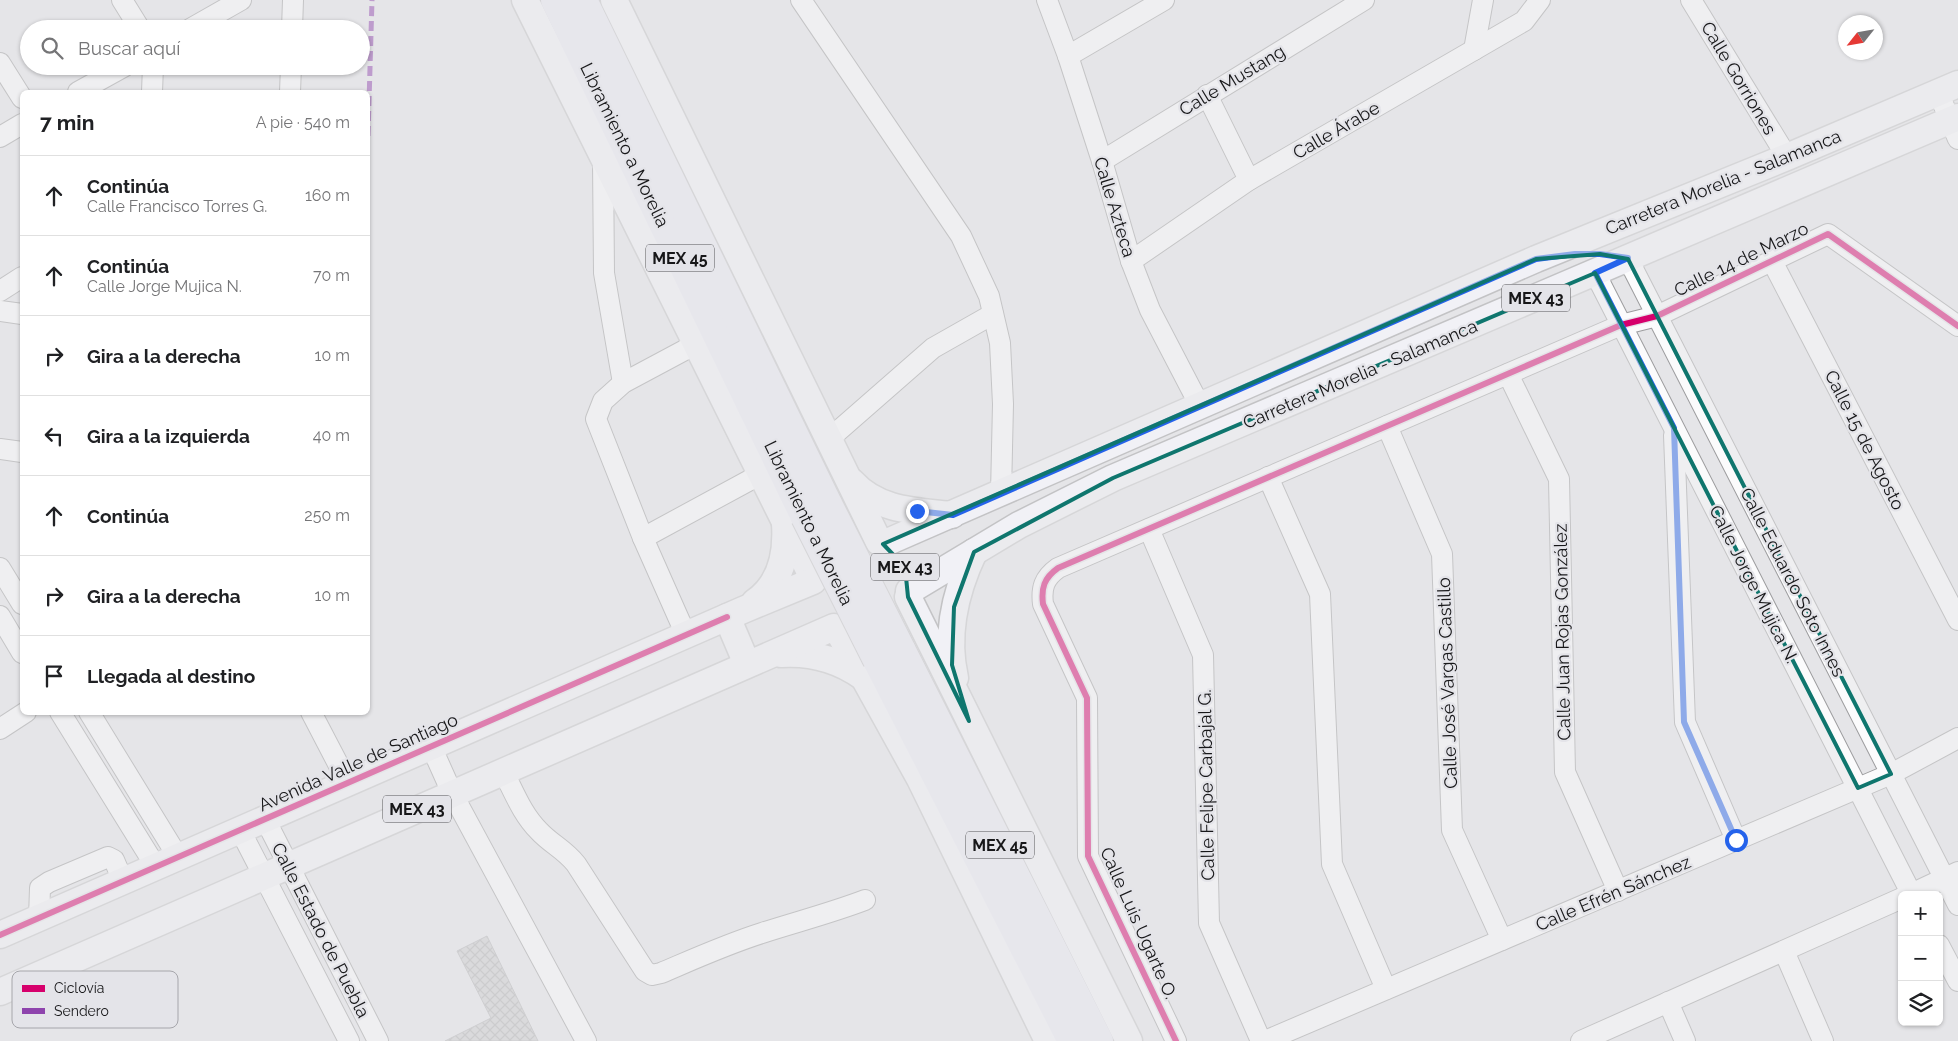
<!DOCTYPE html>
<html lang="es">
<meta charset="utf-8">
<style>
body{margin:0;font-family:Raleway,sans-serif;background:#f2f2f2;color:#202124}
.controls{position:absolute;right:15px;bottom:15px;display:grid;overflow:hidden;border-radius:8px;box-shadow:0 1px 4px #0004}
.controls button{width:45px;height:45px;display:grid;place-items:center;padding:0;border:0;border-bottom:1px solid #e0e0e0;background:#fff;color:#202124;font:25px sans-serif}
.compass{position:absolute;left:1838px;top:15px;width:45px;height:45px;border-radius:50%;background:#fff;box-shadow:0 1px 4px #0004;rotate:239deg}
.stop{position:absolute;width:15px;height:15px;margin:-11px;border:4px solid #2563eb;border-radius:50%;background:#fff}
.stop.end{background:#2563eb;border-color:#fff;box-shadow:0 1px 5px #0008}
.list{margin:0;padding:0;list-style:none}
h2{display:flex;justify-content:space-between;align-items:center;height:65px;margin:0;padding:0 20px;font-size:21px}
h2 small{font-size:16px;font-weight:400;color:#757577}
.list li{display:grid;grid-template-columns:32px 1fr auto;gap:15px;align-items:center;box-sizing:border-box;height:80px;padding:0 20px;border-top:1px solid #e0e0e0}
.list b{display:block;font-size:19px;white-space:nowrap}
.list p{margin:0;font-size:16px;white-space:nowrap;color:#757577}
.list em{font-size:16px;font-style:normal;color:#757577}
.icon{flex:none;width:28px;height:28px;fill:none;stroke:currentColor;stroke-width:2;stroke-linecap:round;stroke-linejoin:round}
.map{position:relative;flex:none;width:1958px;height:1041px;overflow:hidden}
.search{position:absolute;background:#fff;box-shadow:0 1px 4px #0004;left:20px;top:20px;width:350px;height:55px;display:flex;align-items:center;gap:12px;box-sizing:border-box;padding:0 18px;border-radius:28px;color:#757577;font-size:19px}
.panel{position:absolute;background:#fff;box-shadow:0 1px 4px #0004;left:20px;top:90px;width:350px;height:625px;border-radius:8px}
.map>svg:first-child{display:block}
</style>
<div class="map">
<svg width="1958" height="1041" viewBox="0 0 1958 1041">
<defs>
<pattern id="building-cross-hatch" width="8" height="8" patternUnits="userSpaceOnUse" patternTransform="scale(1.25)"><rect width="8" height="8" fill="#ccccce"/><path d="M0 0l8 8M0 8l8-8" fill="none" stroke="#aeaeb0"/></pattern>
</defs>
<rect width="100%" height="100%" fill="#e5e5e8"/>
<!-- building -->
<path fill="url(#building-cross-hatch)" stroke="#b2b2b5" d="M487 936 538 1041H445L491 1018 457 951Z"/>
<g fill="none" stroke-linecap="round" stroke-linejoin="round">
<!-- minor casing -->
<g stroke="#9d9d9f" stroke-width="22">
<g id="minor">
<path d="M122 0 140 29"/>
<path d="M801 0 961 236 989 296 1000 343 1003 404 1001 493"/>
<path d="M1047 0 1068 56 1102 161 1131 261 1150 310 1200 406"/>
<path d="M1691 0 1787 157"/>
<path d="M190 29 241 0"/>
<path d="M292 29 293 0"/>
<path d="M1474 50 1483 0"/>
<path d="M1068 56 1164 0"/>
<path d="M0 63 22 98"/>
<path d="M78 92 125 66"/>
<path d="M152 92 153 66"/>
<path d="M290 92 291 66"/>
<path d="M1938 92 1958 139"/>
<path d="M1207 95 1249 180"/>
<path d="M0 137 22 124"/>
<path d="M603 161 604 273 623 383"/>
<path d="M1102 161 1364 0"/>
<path d="M1628 259 1958 905"/>
<path d="M1131 261 1249 180 1524 21 1540 0"/>
<path d="M1772 261 1958 620"/>
<path d="M1595 273 1912 895"/>
<path d="M0 291 22 277"/>
<path d="M0 311 22 314"/>
<path d="M1508 374 1559 479 1565 772 1618 891"/>
<path d="M1387 426 1442 554 1452 830 1502 940"/>
<path d="M1674 435 1685 722 1736 840"/>
<path d="M829 439 933 348 993 314"/>
<path d="M0 449 22 452"/>
<path d="M1268 477 1320 594 1332 864 1386 989"/>
<path d="M1149 529 1203 655 1209 923 1261 1041"/>
<path d="M643 538 761 474"/>
<path d="M0 568 22 604"/>
<path d="M0 616 22 653"/>
<path d="M686 635 643 538 596 419 603 401 623 383 696 344"/>
<path d="M60 712 156 867"/>
<path d="M89 712 178 857"/>
<path d="M311 712 348 783"/>
<path d="M0 729 26 712"/>
<path d="M431 746 452 793 586 1041"/>
<path d="M503 771C514 792 522 814 539 831 551 844 564 849 576 864L645 971 652 975 661 973C694 959 727 944 762 933 796 922 831 913 865 900"/>
<path d="M265 819 378 1041"/>
<path d="M240 830 349 1041"/>
<path d="M1909 895 1958 872"/>
<path d="M39 918 40 888 49 882 108 857 114 860 123 881"/>
<path d="M1939 945 1958 981"/>
<path d="M1784 951 1823 1041"/>
<path d="M1668 1002 1685 1041"/>
<path d="M1176 1041 1088 856 1087 698 1043 604C1041 588 1044 578 1058 568L1621 325 1657 316 1828 234 1958 326"/>
<path d="M1265 1041 1891 774 1958 738"/>
<path d="M1581 1041 1902 898"/>
</g>
</g>
<!-- major casing -->
<g stroke="#c3c3c5" stroke-width="29">
<g id="major">
<path d="M525 0 813 578"/>
<path d="M614 0 879 542"/>
<path d="M852 482C878 511 916 511 952 515"/>
<path d="M883 544 1536 259 1787 157 1958 84"/>
<path d="M909 591 1019 525 1113 478 1958 117"/>
<path d="M908 597 1129 1041"/>
<path d="M755 602C781 584 787 554 785 524"/>
<path d="M727 617 747 664"/>
<path d="M837 629 920 779 1048 1041"/>
<path d="M781 654C812 652 838 659 863 677"/>
<path d="M955 678C945 634 955 592 974 552"/>
<path d="M0 935 743 610 813 581"/>
<path d="M0 992 834 627"/>
</g>
</g>
<!-- highway casing -->
<g stroke="#c3c3c5" stroke-width="30">
<g id="highway">
<path d="M555 0 805 517"/>
<path d="M583 0 829 506"/>
<path d="M901 649 1099 1041"/>
<path d="M877 660 1072 1041"/>
</g>
</g>
<!-- minor -->
<use href="#minor" stroke="#fbfbfc" stroke-width="20"/>
<!-- major -->
<use href="#major" stroke="#f1f1f6" stroke-width="26"/>
<!-- highway -->
<use href="#highway" stroke="#e9e8f2" stroke-width="28"/>
<!-- highway-bridge casing -->
<g stroke="#c3c3c5" stroke-width="30" stroke-linecap="butt">
<g id="highway-bridge">
<path d="M829 506 901 649"/>
<path d="M805 517 877 660"/>
</g>
</g>
<!-- highway-bridge -->
<use href="#highway-bridge" stroke="#e9e8f2" stroke-width="28"/>
<!-- quiet -->
<path stroke="#8e44ad" stroke-width="5" stroke-dasharray="10 5" stroke-linecap="butt" d="M368 136 372 0"/>
<!-- cycleway casing -->
<g stroke="#e4e4e9" stroke-width="9">
<g id="cycleway">
<path d="M0 935 727 617"/>
<path d="M1176 1041 1088 856 1087 698 1043 604C1041 588 1044 578 1058 568L1621 325 1657 316 1828 234 1958 326"/>
</g>
</g>
<!-- cycleway -->
<use href="#cycleway" stroke="#d6006c" stroke-width="6"/>
</g>
<g fill="none" stroke-linecap="round" stroke-linejoin="round">
<!-- route -->
<path stroke="#2563eb" stroke-width="6" d="M917 511 953 515 1536 259 1575 254H1600L1628 258 1595 273 1674 428 1684 722 1736 840"/>
</g>
<!-- marked area -->
<path d="M0 0H1958V1041H0ZM1600 254 1628 259 1891 774 1858 788 1595 273 1113 478 974 552 954 607 952 665 969 721 908 597 905 567 883 544 1536 259Z" fill="#e5e5e8" fill-opacity=".55" fill-rule="evenodd"/>
<path fill="none" stroke="#0f766e" stroke-width="4" stroke-linejoin="round" d="M1600 254 1628 259 1891 774 1858 788 1595 273 1113 478 974 552 954 607 952 665 969 721 908 597 905 567 883 544 1536 259Z"/>
<g text-anchor="middle" dominant-baseline="central" stroke-width="4.5" stroke-linejoin="round" paint-order="stroke">
<!-- shield labels -->
<g fill="#e4e4e9" stroke="#545457" stroke-width="1">
<rect x="646" y="244.5" width="68" height="27" rx="4"/>
<rect x="1502" y="284.5" width="68" height="27" rx="4"/>
<rect x="871" y="553.5" width="68" height="27" rx="4"/>
<rect x="383" y="795.5" width="68" height="27" rx="4"/>
<rect x="966" y="831.5" width="68" height="27" rx="4"/>
</g>
<g font-size="16" font-weight="bold" fill="#171719">
<text x="680" y="258">MEX 45</text>
<text x="1536" y="298">MEX 43</text>
<text x="905" y="567">MEX 43</text>
<text x="417" y="809">MEX 43</text>
<text x="1000" y="845">MEX 45</text>
</g>
<!-- street labels -->
<g font-size="18" fill="#171719" stroke="#e4e4e9">
<text transform="translate(1739 78) rotate(59)">Calle Gorriones</text>
<text transform="translate(1232 80) rotate(-31)">Calle Mustang</text>
<text transform="translate(1336 130) rotate(-30)">Calle Árabe</text>
<text transform="translate(625 145) rotate(64)">Libramiento a Morelia</text>
<text transform="translate(1723 182) rotate(-22)">Carretera Morelia - Salamanca</text>
<text transform="translate(1115 207) rotate(73)">Calle Azteca</text>
<text transform="translate(1741 259) rotate(-26)">Calle 14 de Marzo</text>
<text transform="translate(1360 374) rotate(-23)">Carretera Morelia - Salamanca</text>
<text transform="translate(1865 440) rotate(63)">Calle 15 de Agosto</text>
<text transform="translate(809 523) rotate(64)">Libramiento a Morelia</text>
<text transform="translate(1793 582) rotate(63)">Calle Eduardo Soto Innes</text>
<text transform="translate(1754 584) rotate(63)">Calle Jorge Mujica N.</text>
<text transform="translate(1562 632) rotate(-91)">Calle Juan Rojas González</text>
<text transform="translate(1447 683) rotate(-92)">Calle José Vargas Castillo</text>
<text transform="translate(358 762) rotate(-24)">Avenida Valle de Santiago</text>
<text transform="translate(1206 785) rotate(-91)">Calle Felipe Carbajal G.</text>
<text transform="translate(1613 893) rotate(-23)">Calle Efrén Sánchez</text>
<text transform="translate(1139 923) rotate(66)">Calle Luis Ugarte O.</text>
<text transform="translate(321 930) rotate(63)">Calle Estado de Puebla</text>
</g>
</g>
<!-- legend -->
<rect x="12" y="971" width="166" height="57" rx="8" fill="#e4e4e9" stroke="#a6a6ab" stroke-width="1"/>
<rect x="22" y="985" width="23" height="7" fill="#d6006c"/>
<rect x="22" y="1008" width="23" height="6" fill="#8e44ad"/>
<g font-size="14" fill="#171719">
<text x="54" y="993">Ciclovía</text>
<text x="54" y="1016">Sendero</text>
</g>
</svg>
<div class="controls">
<button>+</button>
<button>−</button>
<button><svg class="icon" aria-label="layers" viewBox="0 0 24 24"><path d="M12 4l9 5-9 5-9-5zM3 14l9 5 9-5"/></svg></button>
</div>
<svg class="compass" viewBox="-18 -18 36 36"><path d="M0-13l5 13h-10z" fill="#e53935"/><path d="M0 13l5-13h-10z" fill="#757577"/></svg>
<div class="stop" style="left:1736px;top:840px"></div>
<div class="stop end" style="left:917px;top:511px"></div>
<div class="search"><svg class="icon" aria-label="search" viewBox="0 0 24 24"><circle cx="10" cy="10" r="6"/><path d="M15 15l6 6"/></svg>Buscar aquí</div>
<section class="panel">
<h2>7 min<small>A pie · 540 m</small></h2>
<ul class="list">
<li><svg class="icon" aria-label="ahead" viewBox="0 0 24 24"><path d="M12 20V5M6 11l6-6 6 6"/></svg><div><b>Continúa</b><p>Calle Francisco Torres G.</p></div><em>160 m</em></li>
<li><svg class="icon" aria-label="ahead" viewBox="0 0 24 24"><path d="M12 20V5M6 11l6-6 6 6"/></svg><div><b>Continúa</b><p>Calle Jorge Mujica N.</p></div><em>70 m</em></li>
<li><svg class="icon" aria-label="right" viewBox="0 0 24 24"><path d="M7 20v-9h11M14 6l5 5-5 5"/></svg><div><b>Gira a la derecha</b></div><em>10 m</em></li>
<li><svg class="icon" aria-label="left" viewBox="0 0 24 24"><path d="M17 20v-9H6M10 6l-5 5 5 5"/></svg><div><b>Gira a la izquierda</b></div><em>40 m</em></li>
<li><svg class="icon" aria-label="ahead" viewBox="0 0 24 24"><path d="M12 20V5M6 11l6-6 6 6"/></svg><div><b>Continúa</b></div><em>250 m</em></li>
<li><svg class="icon" aria-label="right" viewBox="0 0 24 24"><path d="M7 20v-9h11M14 6l5 5-5 5"/></svg><div><b>Gira a la derecha</b></div><em>10 m</em></li>
<li><svg class="icon" aria-label="arrive" viewBox="0 0 24 24"><path d="M6 21V4h12l-3 4 3 4H6"/></svg><div><b>Llegada al destino</b></div></li>
</ul>
</section>
</div>
